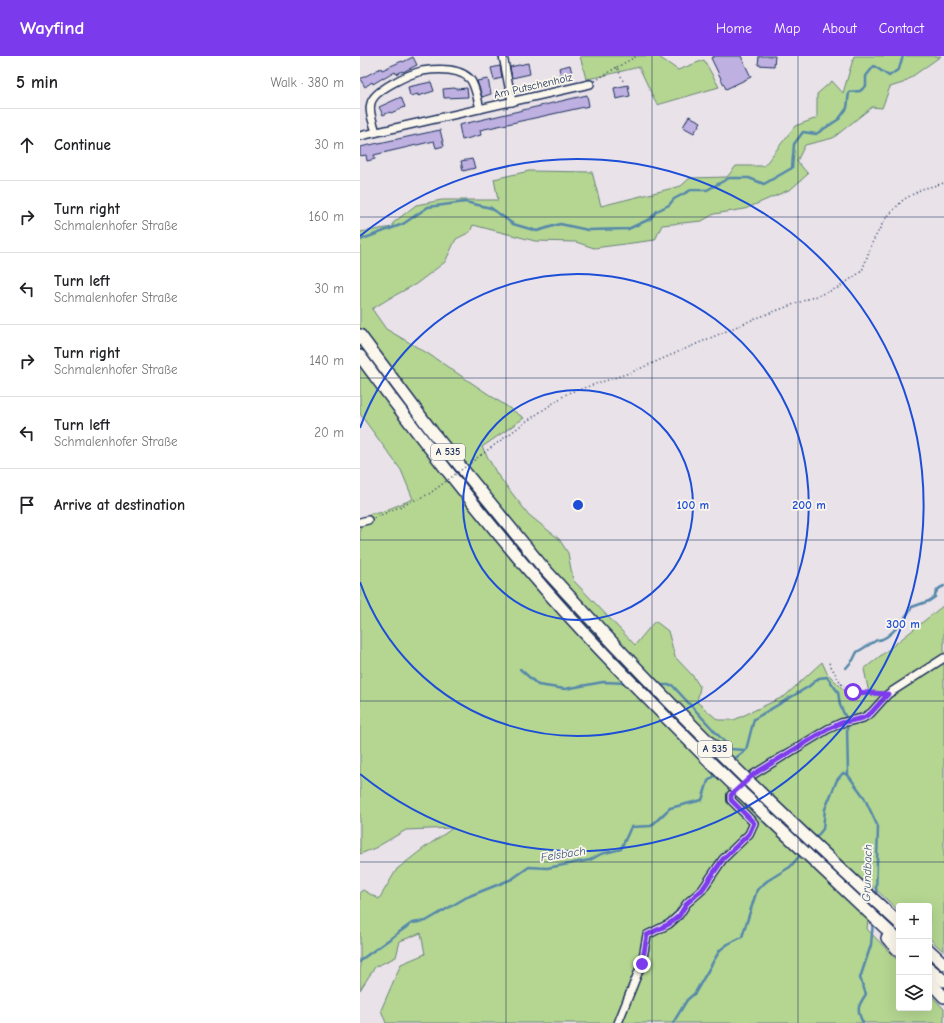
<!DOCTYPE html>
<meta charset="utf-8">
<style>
body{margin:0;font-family:"Comic Neue",sans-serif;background:#f2f2f2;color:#202124}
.controls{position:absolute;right:12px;bottom:12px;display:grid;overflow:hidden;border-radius:4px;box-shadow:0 4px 16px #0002}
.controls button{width:36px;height:36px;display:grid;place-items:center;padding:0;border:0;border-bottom:1px solid #e0e0e0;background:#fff;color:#202124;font:20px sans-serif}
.stop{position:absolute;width:12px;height:12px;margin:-9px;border:3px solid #7c3aed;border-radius:50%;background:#fff}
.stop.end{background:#7c3aed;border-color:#fff;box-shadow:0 1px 4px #0008}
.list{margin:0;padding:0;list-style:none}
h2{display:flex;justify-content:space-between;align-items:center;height:52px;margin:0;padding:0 16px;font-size:17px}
h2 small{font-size:13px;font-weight:400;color:#757577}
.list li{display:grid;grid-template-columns:26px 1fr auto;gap:12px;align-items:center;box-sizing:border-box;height:72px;padding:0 16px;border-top:1px solid #e0e0e0}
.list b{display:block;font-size:15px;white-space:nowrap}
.list p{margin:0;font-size:13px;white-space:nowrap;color:#757577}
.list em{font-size:13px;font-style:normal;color:#757577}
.icon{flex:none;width:22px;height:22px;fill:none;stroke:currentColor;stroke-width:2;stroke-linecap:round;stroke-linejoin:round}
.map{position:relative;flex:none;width:584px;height:967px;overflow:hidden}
header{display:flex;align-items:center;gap:24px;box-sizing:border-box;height:56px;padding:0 20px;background:#7c3aed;color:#fff}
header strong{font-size:19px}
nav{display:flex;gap:22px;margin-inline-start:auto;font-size:14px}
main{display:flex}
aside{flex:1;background:#fff}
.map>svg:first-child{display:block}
</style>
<header>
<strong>Wayfind</strong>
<nav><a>Home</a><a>Map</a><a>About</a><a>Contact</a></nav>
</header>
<main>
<aside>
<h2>5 min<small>Walk · 380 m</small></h2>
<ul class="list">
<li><svg class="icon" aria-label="ahead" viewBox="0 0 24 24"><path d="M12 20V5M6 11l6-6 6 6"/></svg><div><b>Continue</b></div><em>30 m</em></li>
<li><svg class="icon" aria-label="right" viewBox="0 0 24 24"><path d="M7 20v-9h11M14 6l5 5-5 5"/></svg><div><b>Turn right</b><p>Schmalenhofer Straße</p></div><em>160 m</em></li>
<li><svg class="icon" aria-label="left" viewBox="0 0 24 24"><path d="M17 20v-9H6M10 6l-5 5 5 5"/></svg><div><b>Turn left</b><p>Schmalenhofer Straße</p></div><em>30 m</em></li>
<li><svg class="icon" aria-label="right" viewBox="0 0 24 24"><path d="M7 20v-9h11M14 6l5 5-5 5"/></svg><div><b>Turn right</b><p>Schmalenhofer Straße</p></div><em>140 m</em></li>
<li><svg class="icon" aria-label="left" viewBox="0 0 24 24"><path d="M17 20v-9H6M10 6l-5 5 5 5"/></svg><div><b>Turn left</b><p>Schmalenhofer Straße</p></div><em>20 m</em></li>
<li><svg class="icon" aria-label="arrive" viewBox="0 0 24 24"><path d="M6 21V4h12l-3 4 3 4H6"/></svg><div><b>Arrive at destination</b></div></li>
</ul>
</aside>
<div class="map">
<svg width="584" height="967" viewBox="0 0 584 967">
<rect width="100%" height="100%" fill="#e9e2e8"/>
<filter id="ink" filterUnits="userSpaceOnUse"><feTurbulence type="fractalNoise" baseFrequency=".025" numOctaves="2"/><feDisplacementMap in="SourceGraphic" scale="8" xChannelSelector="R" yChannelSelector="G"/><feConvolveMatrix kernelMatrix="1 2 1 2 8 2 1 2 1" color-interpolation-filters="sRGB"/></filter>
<g filter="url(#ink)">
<!-- green -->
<g fill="#b4d691" stroke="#688278">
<path d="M220 0H300L299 1 318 14 344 4 359 31 297 49 279 11 238 21 226 23Z"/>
<path d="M494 0H581L543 27 530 31 522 52 512 51 473 82 445 89 437 105 448 118 431 133 385 153 354 158 342 165 302 169 295 184 234 192 216 186 175 185 113 169 110 176 96 183 85 206 56 228 30 242 12 253 26 273 67 297 164 362 122 391 137 418 169 459 199 483 208 497 213 524 275 589 295 565 308 575 315 601 333 620 340 631 337 646 358 664H374L425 640 462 606 467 617 488 638 509 637 504 613 584 549V896L569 882V850H539V855L511 829 507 873 539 906V952H569V937L584 953V967H26L21 954 41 908 65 898 61 877 40 885 36 901 15 911 0 934V836L3 834 19 843 37 813 64 792 93 772 46 774 15 792 0 798V465L6 463 11 457H19L53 443 41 414 0 358V176L33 171V167L56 149 82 144H138L134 123 169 115 232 116 241 150 321 130 330 122 367 121 376 110H404L435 70 457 62V38L472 25 483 37Z"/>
</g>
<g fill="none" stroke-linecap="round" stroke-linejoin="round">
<!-- stream -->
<g stroke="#5688ab" stroke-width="2.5">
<path d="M0 184 43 168 68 151 105 146 131 152 153 168 177 175 200 168 228 174 268 173 290 163 297 155 309 149 314 143 331 134H347L369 122H389L404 128 432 112 434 88 443 76 456 78 479 63 487 52 489 36 500 35 506 30V20L514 10 529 20 539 13 543 0"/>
<path d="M486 612 493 604 497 596 517 584C529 585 546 561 552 551L569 545 575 541C575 535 578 532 584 530"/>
<path d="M160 613 178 629 205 633 243 626 267 627"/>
<path d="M298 629H312L371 693 385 694"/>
<path d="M487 670 488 719 504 741 518 771 516 840"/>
<path d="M373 704 386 694 394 663 448 631 459 622 467 621 478 636 480 649 485 660"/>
<path d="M454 784 463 773 465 753 477 724 483 717 488 719"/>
<path d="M0 906 2 903 52 867 66 865 107 841 152 823 169 811 187 812 230 804 241 798 261 793 271 771 291 770 310 752 342 744 348 725 357 718"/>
<path d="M313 967 327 944 335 937 360 894 368 888 382 881 397 834 407 825 430 811 442 797"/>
<path d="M503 967C496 953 498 950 506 938L500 922 511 889 513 865"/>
</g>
</g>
<!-- building -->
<g fill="#beb0e0" stroke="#1b2f5e">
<path d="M355 0H381L391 21 366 33 351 2Z"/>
<path d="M399 0H415L414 10 398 9Z"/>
<path d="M53 1 57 9 43 16 42 15 36 18 35 16 23 23V22L13 28 12 26 5 31 0 23 21 12 22 14 42 5 43 6Z"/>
<path d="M168 7 170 18 152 22 150 11Z"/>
<path d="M210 9 213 22 202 24 199 12Z"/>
<path d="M140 10 142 22 134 24 131 12Z"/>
<path d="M128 23 131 38 122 41 117 25Z"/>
<path d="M71 26 74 35 58 40V38L50 40 48 31Z"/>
<path d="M268 29 270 40 256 43 254 32Z"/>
<path d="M95 32 96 33 107 32 108 41 84 42 83 33Z"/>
<path d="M227 39 229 50 120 74 121 79 102 84 99 69Z"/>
<path d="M41 41 45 51 31 57 30 56 23 59 19 51Z"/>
<path d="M329 60 341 66 334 77 323 71Z"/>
<path d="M80 74 84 90 76 92 74 85 14 99 15 103 7 105 6 99 0 100V91Z"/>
<path d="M112 103 115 112 103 115 101 105Z"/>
</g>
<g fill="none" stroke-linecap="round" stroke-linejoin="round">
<!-- minor casing -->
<g stroke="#1b2f5e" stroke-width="10">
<g id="minor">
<path d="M143 0 152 46"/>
<path d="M16 76C14 68 8 56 11 47 14 34 49 18 62 15 76 13 98 12 109 22 115 27 118 45 120 53"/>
<path d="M0 80 230 28"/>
<path d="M0 466 8 464"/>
<path d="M258 967 282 907 287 879 309 868 319 859 327 847 342 834 363 803 389 778 394 767 371 744V739L394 718 468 673 481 667 503 662 511 657 528 638 584 602"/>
</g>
</g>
<!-- highway casing -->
<g stroke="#1b2f5e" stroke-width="14">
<g id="highway">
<path d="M0 279 74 378 181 509"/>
<path d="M0 300C54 374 111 446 170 516 226 582 288 643 349 705"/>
<path d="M380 735 539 885"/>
<path d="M527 882 539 895"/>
<path d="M569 894 584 908"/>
<path d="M569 912 584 925"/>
<path d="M569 925 584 941"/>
</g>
</g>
<!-- path -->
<g stroke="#1b2f5e" stroke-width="1.5" stroke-dasharray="1 3" stroke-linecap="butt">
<path d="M257 11 277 0"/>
<path d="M235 25 257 11 264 27"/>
<path d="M121 399 167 365 208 337 272 316 394 263 478 232 502 215 512 187 525 163 543 144 562 133 584 127"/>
<path d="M14 462 69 438"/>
<path d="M469 607 482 629 493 636 518 637"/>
</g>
<!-- minor -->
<use href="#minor" stroke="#fbf7ec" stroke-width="7"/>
<!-- highway -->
<use href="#highway" stroke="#fbf7ec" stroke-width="11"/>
<!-- highway-bridge casing -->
<g stroke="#1b2f5e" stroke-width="14" stroke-linecap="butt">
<g id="highway-bridge">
<path d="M181 509C240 574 300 638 363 700 420 757 480 812 539 867"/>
<path d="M349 705 380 735"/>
</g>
</g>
<!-- path-bridge -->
<path stroke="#1b2f5e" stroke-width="1.5" stroke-dasharray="1 3" stroke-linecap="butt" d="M69 438 121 399"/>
<!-- highway-bridge -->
<use href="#highway-bridge" stroke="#fbf7ec" stroke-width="11"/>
</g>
</g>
<g fill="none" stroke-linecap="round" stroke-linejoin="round" filter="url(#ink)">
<!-- route -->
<path stroke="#7c3aed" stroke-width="5" d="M282 908 287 879 309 868 319 860 327 847 342 834 363 803 389 778 394 767 371 744V739L394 718 468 673 481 667 503 662 511 657 528 638 493 636"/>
</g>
<!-- grid -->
<path fill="none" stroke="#1b2f5e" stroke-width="1" stroke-opacity="0.55" d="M146 0V967M292 0V967M438 0V967M0 161H584M0 322H584M0 484H584M0 645H584M0 806H584"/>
<!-- distance rings -->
<g fill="none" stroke="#1d4ed8" stroke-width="2">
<circle cx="218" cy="449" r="115"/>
<path d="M0 372A231 231 0 1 1 0 526"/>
<path d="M0 180A346 346 0 1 1 0 718"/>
</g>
<g text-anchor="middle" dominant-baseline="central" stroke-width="3.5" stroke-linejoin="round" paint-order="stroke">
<!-- shield labels -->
<g fill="#fbf7ec" stroke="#5e6b89" stroke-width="1">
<rect x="71" y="388" width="34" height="16" rx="3"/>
<rect x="338" y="685" width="34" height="16" rx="3"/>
</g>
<g font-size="10" font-weight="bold" fill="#1b2f5e">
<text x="88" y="396">A 535</text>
<text x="355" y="693">A 535</text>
</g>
<!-- street labels -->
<g font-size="11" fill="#1b2f5e" stroke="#fbf7ec">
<text transform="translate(173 30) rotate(-13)">Am Putschenholz</text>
</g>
<!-- water labels -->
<g font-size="12" font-style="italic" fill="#34547e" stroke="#fbf7ec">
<text transform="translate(203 798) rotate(-9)">Felsbach</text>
<text transform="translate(507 817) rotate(-88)">Grundbach</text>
</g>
</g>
<circle cx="218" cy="449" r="6" fill="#1d4ed8" stroke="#fbf7ec" stroke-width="2"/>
<g font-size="12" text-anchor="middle" font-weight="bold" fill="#1d4ed8" stroke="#fbf7ec" stroke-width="3.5" stroke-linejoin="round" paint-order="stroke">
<text x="333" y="453">100 m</text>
<text x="449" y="453">200 m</text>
<text x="543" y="572">300 m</text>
</g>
</svg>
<div class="controls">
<button>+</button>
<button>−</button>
<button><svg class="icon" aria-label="layers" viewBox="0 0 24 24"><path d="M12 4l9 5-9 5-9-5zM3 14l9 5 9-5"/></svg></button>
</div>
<div class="stop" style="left:493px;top:636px"></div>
<div class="stop end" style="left:282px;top:908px"></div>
</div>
</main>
